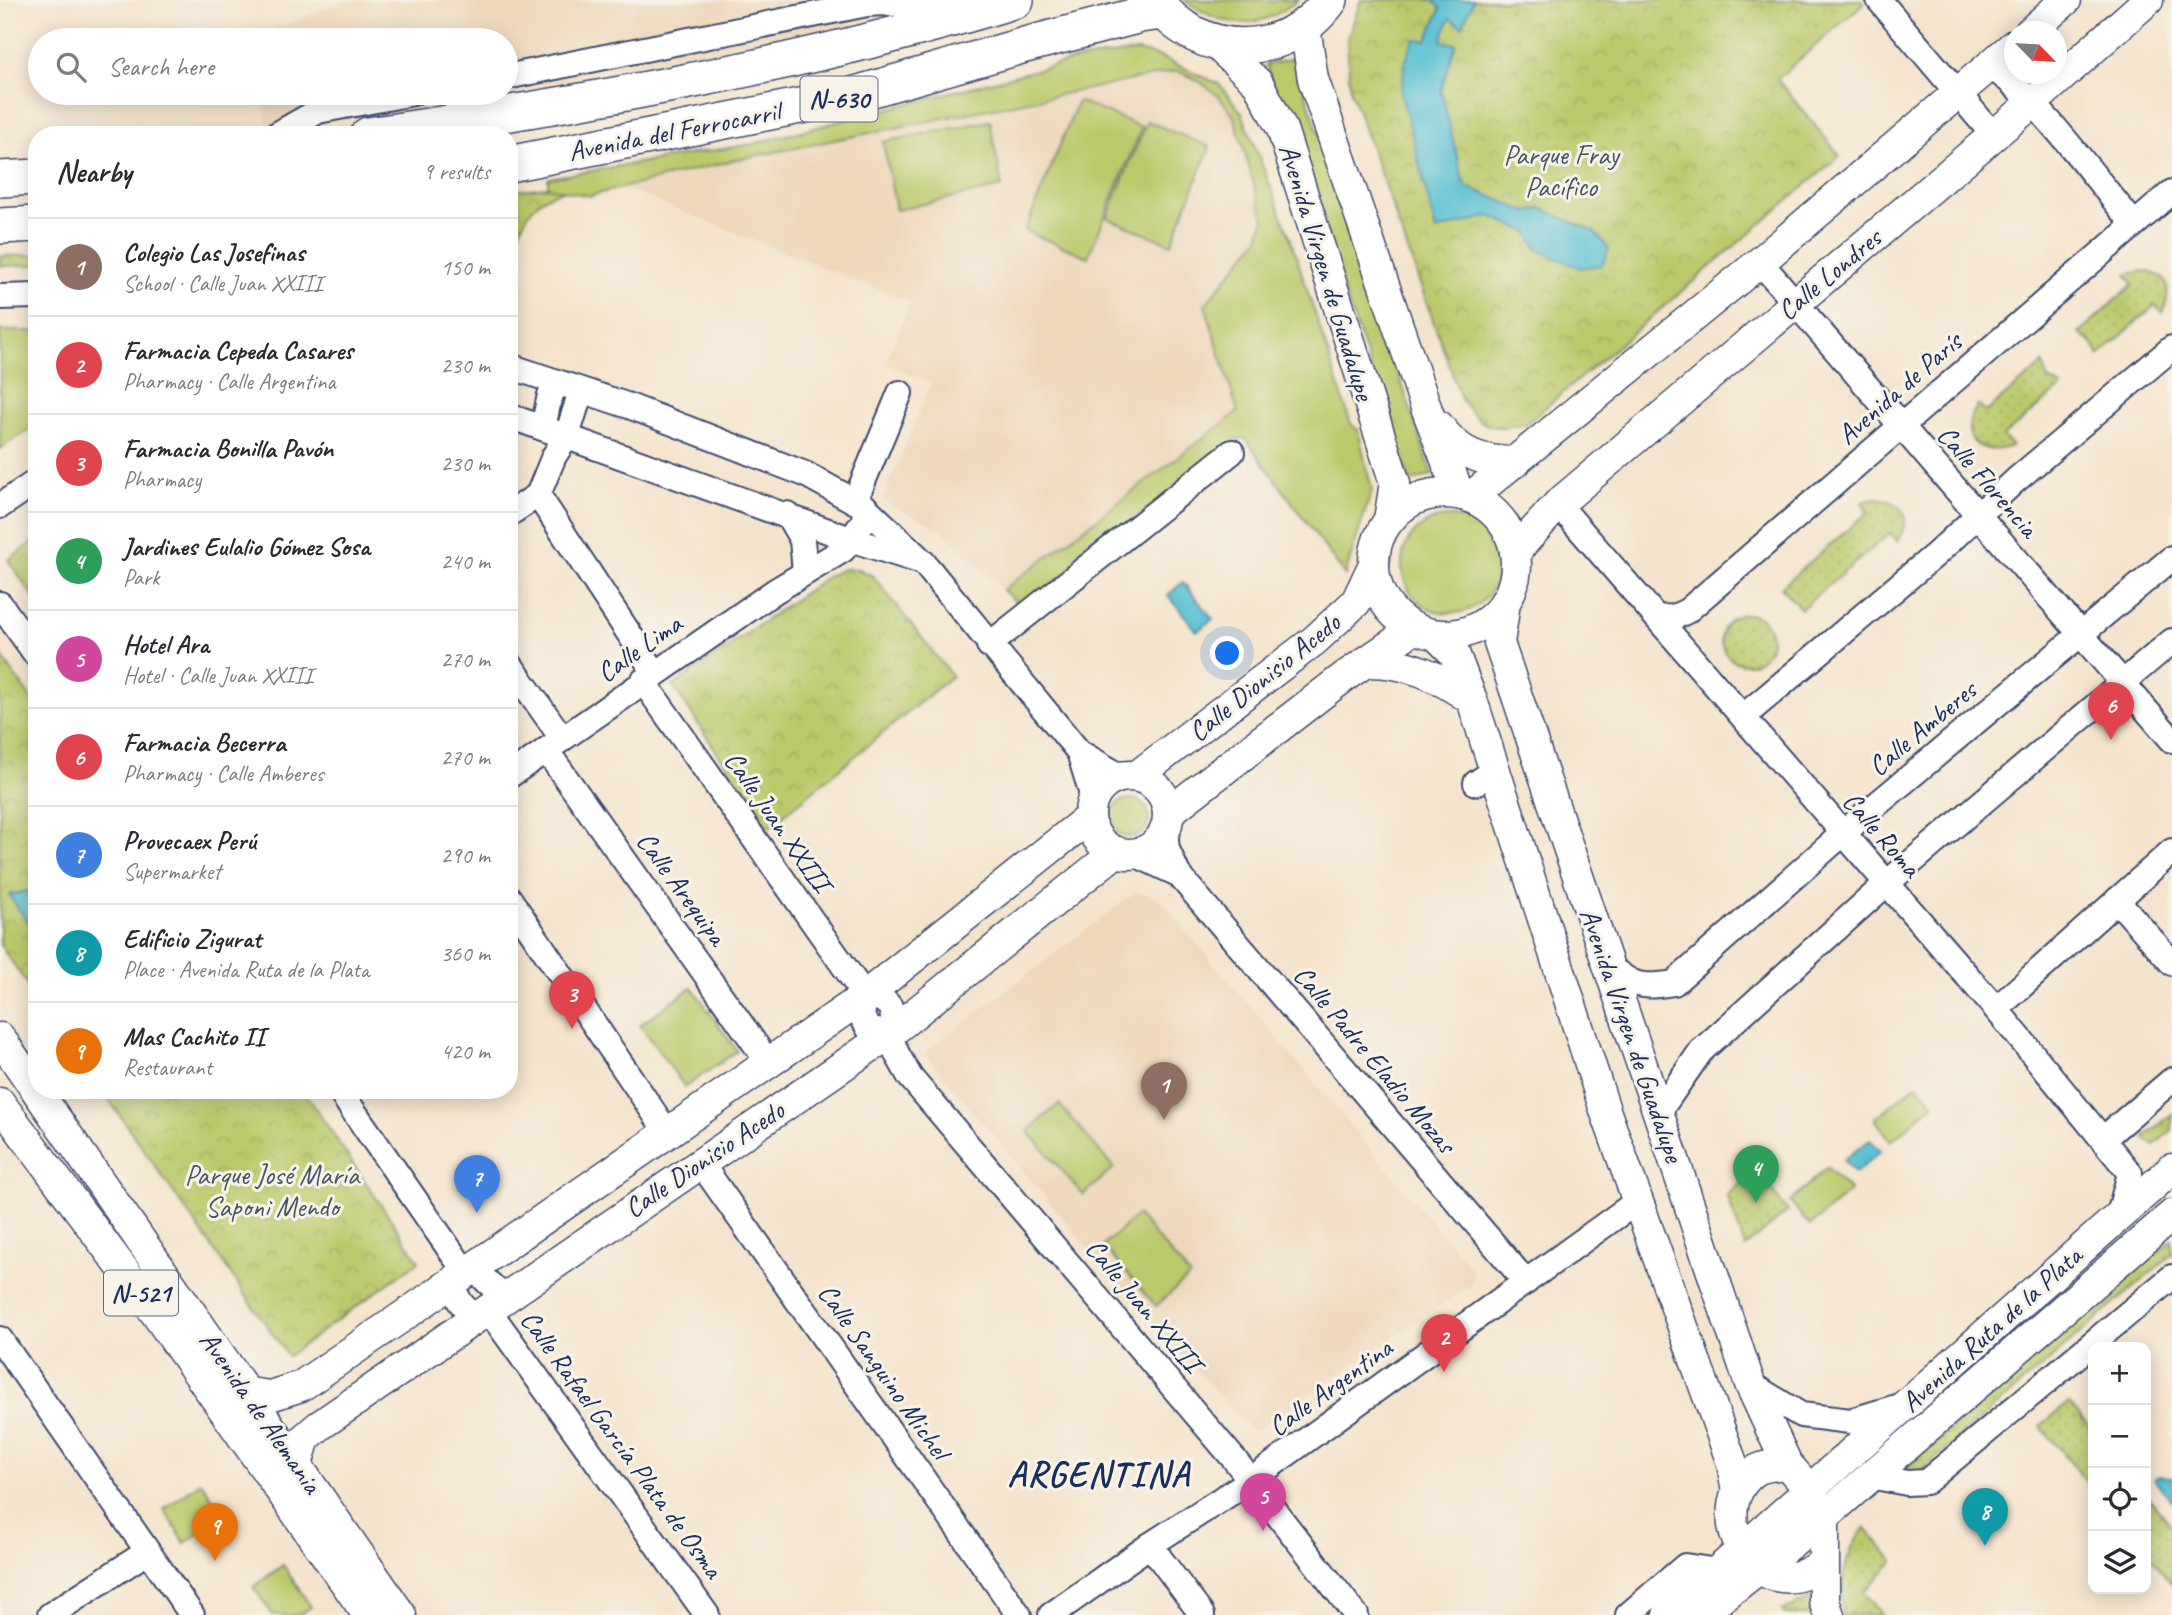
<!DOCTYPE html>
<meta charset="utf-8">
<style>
body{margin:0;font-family:Caveat,sans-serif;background:#f7f7f7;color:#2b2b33}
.controls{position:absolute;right:21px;bottom:21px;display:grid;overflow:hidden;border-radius:14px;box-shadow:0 4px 18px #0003}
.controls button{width:63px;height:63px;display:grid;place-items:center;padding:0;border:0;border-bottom:2px solid #e1e1e2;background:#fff;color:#2b2b33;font:35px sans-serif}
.compass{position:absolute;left:2004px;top:21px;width:63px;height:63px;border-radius:50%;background:#fff;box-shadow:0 4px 18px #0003;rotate:115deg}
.you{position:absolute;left:1228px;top:654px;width:24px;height:24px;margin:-18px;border:5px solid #fff;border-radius:50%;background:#1a73e8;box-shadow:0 0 0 10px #1a73e833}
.badge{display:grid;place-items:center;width:46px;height:46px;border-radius:50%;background:#d93025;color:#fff;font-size:23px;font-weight:700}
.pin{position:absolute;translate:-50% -58px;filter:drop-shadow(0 2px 4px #0008)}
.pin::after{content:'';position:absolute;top:37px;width:24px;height:21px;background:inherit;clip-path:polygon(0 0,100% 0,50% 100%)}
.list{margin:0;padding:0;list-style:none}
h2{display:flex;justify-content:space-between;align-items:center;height:91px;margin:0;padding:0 28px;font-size:30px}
h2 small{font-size:23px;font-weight:400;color:#7c7c81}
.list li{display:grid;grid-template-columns:46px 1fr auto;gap:21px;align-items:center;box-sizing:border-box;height:98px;padding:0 28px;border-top:2px solid #e1e1e2}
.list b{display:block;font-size:26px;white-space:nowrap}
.list p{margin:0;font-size:23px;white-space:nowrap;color:#7c7c81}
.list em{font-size:23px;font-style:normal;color:#7c7c81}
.icon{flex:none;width:38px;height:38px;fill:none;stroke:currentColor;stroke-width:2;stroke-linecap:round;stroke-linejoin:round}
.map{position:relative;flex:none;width:2172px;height:1615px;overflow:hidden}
.search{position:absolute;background:#fff;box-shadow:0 4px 18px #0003;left:28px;top:28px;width:490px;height:77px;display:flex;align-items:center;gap:18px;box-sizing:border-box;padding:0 24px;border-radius:38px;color:#7c7c81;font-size:26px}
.panel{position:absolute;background:#fff;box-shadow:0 4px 18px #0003;left:28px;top:126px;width:490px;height:973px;border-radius:28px}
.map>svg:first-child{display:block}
</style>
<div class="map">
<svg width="2172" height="1615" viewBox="0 0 2172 1615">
<defs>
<pattern id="park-crowns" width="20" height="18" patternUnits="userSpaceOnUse" patternTransform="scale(1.75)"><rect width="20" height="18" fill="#bbc96b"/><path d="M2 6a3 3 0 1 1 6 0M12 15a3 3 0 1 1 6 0" fill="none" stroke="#a0ad5f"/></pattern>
<pattern id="garden-dots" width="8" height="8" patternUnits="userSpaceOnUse" patternTransform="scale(1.75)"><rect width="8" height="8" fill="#bbc96b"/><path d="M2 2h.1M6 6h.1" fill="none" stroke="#a0ad5f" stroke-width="1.8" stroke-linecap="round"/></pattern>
</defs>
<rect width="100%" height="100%" fill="#f7f3e8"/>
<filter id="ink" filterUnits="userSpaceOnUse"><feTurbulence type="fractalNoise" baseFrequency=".0143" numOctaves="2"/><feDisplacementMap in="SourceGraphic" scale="14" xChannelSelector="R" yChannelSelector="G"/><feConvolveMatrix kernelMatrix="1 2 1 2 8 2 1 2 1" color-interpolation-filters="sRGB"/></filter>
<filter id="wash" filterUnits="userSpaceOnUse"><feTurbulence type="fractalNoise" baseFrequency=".00686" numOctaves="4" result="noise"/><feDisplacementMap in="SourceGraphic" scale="28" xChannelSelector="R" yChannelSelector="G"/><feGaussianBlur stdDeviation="1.57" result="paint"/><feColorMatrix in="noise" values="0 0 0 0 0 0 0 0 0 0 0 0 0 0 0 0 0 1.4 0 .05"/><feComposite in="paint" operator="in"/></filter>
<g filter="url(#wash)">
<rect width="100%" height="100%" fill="#f5e4cd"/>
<!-- built -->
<g fill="#eed7bb">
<path d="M346 0H949L828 34 697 61 539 88 267 130 264 93H506V40H259V35Z"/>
<path d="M1177 71 1188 74 1227 104 1235 119 1264 220 1259 238 1205 305 1238 412 1003 590 942 530 882 501 931 383 885 364 910 302 623 188 735 160Z"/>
<path d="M1136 892 1158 897 1474 1272 1470 1286 1253 1432 1141 1311 924 1053Z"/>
</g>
<!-- grass -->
<g fill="#bbc96b" stroke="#6b7c64" stroke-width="2">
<path d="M1184 0H1298C1258 32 1225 29 1184 0Z"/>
<path d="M1138 51 1160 57 1219 84 1242 113 1290 237 1351 424 1358 430 1372 490 1345 575 1245 438 1236 439 1022 608 1003 590 1238 412 1205 305 1259 238 1264 219 1235 119C1224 97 1201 79 1177 71L735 160 589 196 548 187V178L752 144 1071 61Z"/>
<path d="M1294 58 1432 475 1410 482 1266 65Z"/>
<path d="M1078 101 1142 127 1088 257 1025 231Z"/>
<path d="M990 121 1002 187 896 210 883 142Z"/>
<path d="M1147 121 1210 147 1171 244 1107 218Z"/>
<path d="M0 331H37V425L0 449Z"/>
<circle cx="1450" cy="565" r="48"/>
<circle cx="1130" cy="818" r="19"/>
<path d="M692 987 737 1051 685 1087 640 1025Z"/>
<path d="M1917 1084 1934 1104 1891 1141 1875 1119Z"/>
<path d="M1059 1104 1114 1168 1083 1195 1028 1131Z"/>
<path d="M1827 1167 1850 1191 1810 1226 1790 1202Z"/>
<path d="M1137 1215 1190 1276 1156 1306 1103 1246Z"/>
<path d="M201 1482 225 1516 185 1543 164 1509Z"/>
<path d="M283 1565 311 1607 299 1615H273L253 1587Z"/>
</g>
<!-- park -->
<g fill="url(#park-crowns)" stroke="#6b7c64" stroke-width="2">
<path d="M1361 0H1862L1864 3 1777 79 1840 156 1526 424C1491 430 1484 429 1462 401L1350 89 1347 40Z"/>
<path d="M548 187 563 191C528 198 521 227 509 257V191Z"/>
<path d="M37 255V265L0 266V256Z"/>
<path d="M37 540V602L8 560Z"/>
<path d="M843 569H858L873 576 952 676 768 828 673 686 828 576Z"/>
<path d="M0 654 37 707V998L0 945Z"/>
<path d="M102 1090H303L419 1261 288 1356Z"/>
<path d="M2172 1114V1130L2154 1145 2144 1138Z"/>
</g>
<!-- garden -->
<g fill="url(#garden-dots)" stroke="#6b7c64" stroke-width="2">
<path d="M2140 271C2169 273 2172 287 2163 313L2155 305 2099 356 2092 343 2079 333 2133 284 2127 275Z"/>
<path d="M2043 364 2047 379 2062 387 2003 436 2012 446C1978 458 1956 437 1978 405L1986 412Z"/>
<path d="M1874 498C1904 501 1914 515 1897 541L1890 533 1801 609 1781 587 1868 512 1862 502Z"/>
<circle cx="1746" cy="639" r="25"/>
<path d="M1756 1171 1788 1211 1745 1247 1727 1195Z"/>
<path d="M2172 1240V1254L1914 1477 1903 1470Z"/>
<path d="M2069 1403 2093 1432V1489L2040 1426Z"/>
<path d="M2146 1494 2172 1526V1584L2146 1552Z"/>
<path d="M1865 1527 1894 1561 1864 1592 1882 1615H1842C1841 1581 1843 1555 1865 1527Z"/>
<path d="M1813 1597 1817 1615H1785L1782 1611Z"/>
</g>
<!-- water -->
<g fill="#55bfd1" stroke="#387798" stroke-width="2">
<path d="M1432 0H1474L1462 27 1450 18 1441 41 1456 44 1441 90 1464 185 1527 212 1541 208 1595 232 1609 249 1602 265 1580 268 1538 250 1528 232 1490 216 1436 231 1401 92 1405 62 1414 39 1427 40 1441 8Z"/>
<path d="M1183 582 1213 619 1197 631 1168 595Z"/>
<path d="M37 889V935L9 895Z"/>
<path d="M1870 1140 1881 1151 1855 1173 1843 1160Z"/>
<path d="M2159 1476 2172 1477V1501L2154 1479Z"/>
</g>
</g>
<g filter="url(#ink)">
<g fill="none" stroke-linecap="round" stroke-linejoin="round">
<!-- minor casing -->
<g stroke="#3c4a6f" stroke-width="28">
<g id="minor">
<path d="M1879 0 1984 124 1997 131"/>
<path d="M1988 66C2034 91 2097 182 2134 224"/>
<path d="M506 77 867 4C902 1 924 9 957 10"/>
<path d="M276 135 318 111 413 93"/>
<path d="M1760 262 2172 740"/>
<path d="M0 297 37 296"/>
<path d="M509 366 629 406 805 474 865 507 923 562 1079 752"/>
<path d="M509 416 853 540 916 560"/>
<path d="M543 428 550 395 559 384"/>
<path d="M538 495 655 673"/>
<path d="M855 501 900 393"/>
<path d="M1558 504 1996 1009 2130 1173 2119 1215"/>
<path d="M0 506 37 481"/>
<path d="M509 514 538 495 554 456 567 436 581 391"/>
<path d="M787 514 802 540 805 572"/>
<path d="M0 604 37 656"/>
<path d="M1659 618 1674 617 1687 611 2172 192"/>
<path d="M989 645 1232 452"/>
<path d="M509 663 562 738"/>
<path d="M643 681 865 996"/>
<path d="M1744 716 1935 555 2016 480 2172 348"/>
<path d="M546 750 768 1062"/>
<path d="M509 776 775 591 843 550 864 521 865 507"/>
<path d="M1476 783 1494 771"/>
<path d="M1093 798 1079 752 1120 776"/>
<path d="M1165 832 1167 849 1178 874 1526 1282"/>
<path d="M1135 854 1178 874"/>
<path d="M509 898 667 1132"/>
<path d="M2117 900 2172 963"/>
<path d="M1608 965C1633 987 1642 988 1674 983L1864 815 2172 558"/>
<path d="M865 996C889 997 899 1011 889 1034L897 1054 910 1077 1234 1459 1356 1615"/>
<path d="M865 996 862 1017 869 1029 889 1034"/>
<path d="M1996 1009 2172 851"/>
<path d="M339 1090 466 1273"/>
<path d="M1658 1113 1701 1051 1887 883 2172 641"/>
<path d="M2103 1139 2172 1080"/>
<path d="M700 1162 1019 1615"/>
<path d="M473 1268 494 1288 497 1301"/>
<path d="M453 1282C456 1298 461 1307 476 1316"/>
<path d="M487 1308 707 1615"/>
<path d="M0 1339 192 1615"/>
<path d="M1750 1384 1801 1415 1850 1421 1903 1405"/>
<path d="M1870 1476 1907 1483 1926 1482 2172 1277"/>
<path d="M1150 1545 1202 1615"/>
<path d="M50 1615 147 1552"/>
<path d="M1051 1615 1150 1545 1251 1480 1639 1200"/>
<path d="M1628 1615 1685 1566 1717 1571"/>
</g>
</g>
<!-- major casing -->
<g stroke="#3c4a6f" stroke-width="33">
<g id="major">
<path d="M1305 27 1313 79 1427 410 1459 494"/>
<path d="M2030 32 2066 0"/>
<path d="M1216 44 1258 83 1282 129 1395 483 1389 520"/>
<path d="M1439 426C1459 454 1481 462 1516 462"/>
<circle cx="1445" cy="564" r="71"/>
<path d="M1471 497 1760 262 2014 45"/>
<path d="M1515 552 1558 504 2031 104 2148 0"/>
<path d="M1505 602 1499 643 1750 1384 1787 1464 1809 1489 1824 1517V1601L1829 1615"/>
<path d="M1436 635 1454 653 1472 700 1606 1113 1732 1463 1737 1492"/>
<path d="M1368 662C1410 662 1438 676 1472 700"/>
<circle cx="1129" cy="815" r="39"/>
<path d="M1137 776 1315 640 1356 602 1374 564"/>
<path d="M1168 813 1344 677 1415 628"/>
<path d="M0 1038 401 1615"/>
<path d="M0 1103 157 1315 368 1615"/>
<path d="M249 1393 270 1396 301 1386 415 1308 865 996 1090 817"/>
<path d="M297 1464 305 1438 319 1426 889 1034 1116 852"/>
<path d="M1787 1464C1777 1465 1764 1465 1755 1471 1698 1512 1759 1615 1823 1563"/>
<path d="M1668 1615 2172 1169"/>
<path d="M1700 1615 1824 1517 2172 1215"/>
</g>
</g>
<!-- highway casing -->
<g stroke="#3c4a6f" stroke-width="38">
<g id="highway">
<path d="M1155 0C1199 61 1286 61 1330 0"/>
<path d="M368 135C586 103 805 65 1016 0"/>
<path d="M509 164 845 97 1025 45 1140 15 1163 12"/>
<path d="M0 179 37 177"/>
<path d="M0 226 37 224"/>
</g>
</g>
<!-- minor -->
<use href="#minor" stroke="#fff" stroke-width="24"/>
<!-- major -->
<use href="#major" stroke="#fff" stroke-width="30"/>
<!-- highway -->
<use href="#highway" stroke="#fff" stroke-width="35"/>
</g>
</g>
<g text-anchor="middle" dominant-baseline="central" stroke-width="6" stroke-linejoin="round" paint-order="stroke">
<!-- shield labels -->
<g fill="#f7f3e8" stroke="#5d6a87" stroke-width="2">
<rect x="800.5" y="76.5" width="77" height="45" rx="5"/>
<rect x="104" y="1270.5" width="74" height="45" rx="5"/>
</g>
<g font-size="26" font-weight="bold" fill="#1b2f5e">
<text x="839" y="99">N-630</text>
<text x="141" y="1293">N-521</text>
</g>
<!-- street labels -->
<g font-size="28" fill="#1b2f5e" stroke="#f7f3e8">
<text transform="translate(674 131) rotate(-11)">Avenida del Ferrocarril</text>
<text transform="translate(1327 272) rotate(73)">Avenida Virgen de Guadalupe</text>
<text transform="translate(1829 274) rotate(-40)">Calle Londres</text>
<text transform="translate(1899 388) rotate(-41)">Avenida de París</text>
<text transform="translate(1988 481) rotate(49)">Calle Florencia</text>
<text transform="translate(639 648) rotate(-35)">Calle Lima</text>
<text transform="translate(1264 677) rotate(-39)">Calle Dionisio Acedo</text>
<text transform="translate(1922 728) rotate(-40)">Calle Amberes</text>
<text transform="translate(778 821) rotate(55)">Calle Juan XXIII</text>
<text transform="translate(1882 834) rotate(49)">Calle Roma</text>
<text transform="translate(682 888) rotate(54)">Calle Arequipa</text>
<text transform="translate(1632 1035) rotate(71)">Avenida Virgen de Guadalupe</text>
<text transform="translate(1375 1059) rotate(50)">Calle Padre Eladio Mozas</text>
<text transform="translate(704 1159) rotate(-34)">Calle Dionisio Acedo</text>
<text transform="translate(1144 1305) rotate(50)">Calle Juan XXIII</text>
<text transform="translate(1991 1329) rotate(-42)">Avenida Ruta de la Plata</text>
<text transform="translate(884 1371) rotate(55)">Calle Sanguino Michel</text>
<text transform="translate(1330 1387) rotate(-36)">Calle Argentina</text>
<text transform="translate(261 1412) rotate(55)">Avenida de Alemania</text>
<text transform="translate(622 1444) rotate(54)">Calle Rafael García Plata de Osma</text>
</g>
<!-- park labels -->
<g font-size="28" fill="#435661" stroke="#f7f3e8">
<text x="1561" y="154">Parque Fray<tspan x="1561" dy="32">Pacífico</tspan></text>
<text x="272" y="1174">Parque José María<tspan x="272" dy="32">Saponi Mendo</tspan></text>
</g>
<!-- district labels -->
<g font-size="35" font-weight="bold" letter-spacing="2" fill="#1b2f5e" stroke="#f7f3e8">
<text x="1099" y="1474">ARGENTINA</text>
</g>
</g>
</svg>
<div class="controls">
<button>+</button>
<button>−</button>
<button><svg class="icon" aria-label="locate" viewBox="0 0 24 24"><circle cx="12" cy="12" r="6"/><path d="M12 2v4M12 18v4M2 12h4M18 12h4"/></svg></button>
<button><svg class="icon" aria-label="layers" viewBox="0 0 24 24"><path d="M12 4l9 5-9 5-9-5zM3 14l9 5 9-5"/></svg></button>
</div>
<svg class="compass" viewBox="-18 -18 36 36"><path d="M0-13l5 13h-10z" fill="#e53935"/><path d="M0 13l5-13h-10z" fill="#7c7c81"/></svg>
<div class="you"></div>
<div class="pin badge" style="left:1164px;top:1120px;background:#8d6e63">1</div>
<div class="pin badge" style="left:1444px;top:1372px;background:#e0444e">2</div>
<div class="pin badge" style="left:572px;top:1029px;background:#e0444e">3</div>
<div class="pin badge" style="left:1756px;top:1203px;background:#2e9e5b">4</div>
<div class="pin badge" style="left:1263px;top:1531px;background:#d1479c">5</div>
<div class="pin badge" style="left:2111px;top:740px;background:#e0444e">6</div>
<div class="pin badge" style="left:477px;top:1213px;background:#3f7fe0">7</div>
<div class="pin badge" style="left:1985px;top:1546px;background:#0f9aa8">8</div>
<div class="pin badge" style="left:215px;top:1561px;background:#e8710a">9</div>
<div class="search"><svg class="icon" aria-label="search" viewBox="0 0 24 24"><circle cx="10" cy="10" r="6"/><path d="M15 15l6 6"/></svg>Search here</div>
<section class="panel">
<h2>Nearby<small>9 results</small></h2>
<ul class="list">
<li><span class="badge" style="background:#8d6e63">1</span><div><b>Colegio Las Josefinas</b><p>School · Calle Juan XXIII</p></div><em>150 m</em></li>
<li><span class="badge" style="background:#e0444e">2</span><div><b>Farmacia Cepeda Casares</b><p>Pharmacy · Calle Argentina</p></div><em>230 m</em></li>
<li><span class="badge" style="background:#e0444e">3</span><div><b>Farmacia Bonilla Pavón</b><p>Pharmacy</p></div><em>230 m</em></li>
<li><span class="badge" style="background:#2e9e5b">4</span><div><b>Jardines Eulalio Gómez Sosa</b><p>Park</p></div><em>240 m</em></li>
<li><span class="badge" style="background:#d1479c">5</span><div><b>Hotel Ara</b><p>Hotel · Calle Juan XXIII</p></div><em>270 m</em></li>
<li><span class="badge" style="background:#e0444e">6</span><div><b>Farmacia Becerra</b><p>Pharmacy · Calle Amberes</p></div><em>270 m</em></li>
<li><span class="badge" style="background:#3f7fe0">7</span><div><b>Provecaex Perú</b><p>Supermarket</p></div><em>290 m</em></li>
<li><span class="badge" style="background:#0f9aa8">8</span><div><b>Edificio Zigurat</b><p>Place · Avenida Ruta de la Plata</p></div><em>360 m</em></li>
<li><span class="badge" style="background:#e8710a">9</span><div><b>Mas Cachito II</b><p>Restaurant</p></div><em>420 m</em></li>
</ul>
</section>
</div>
